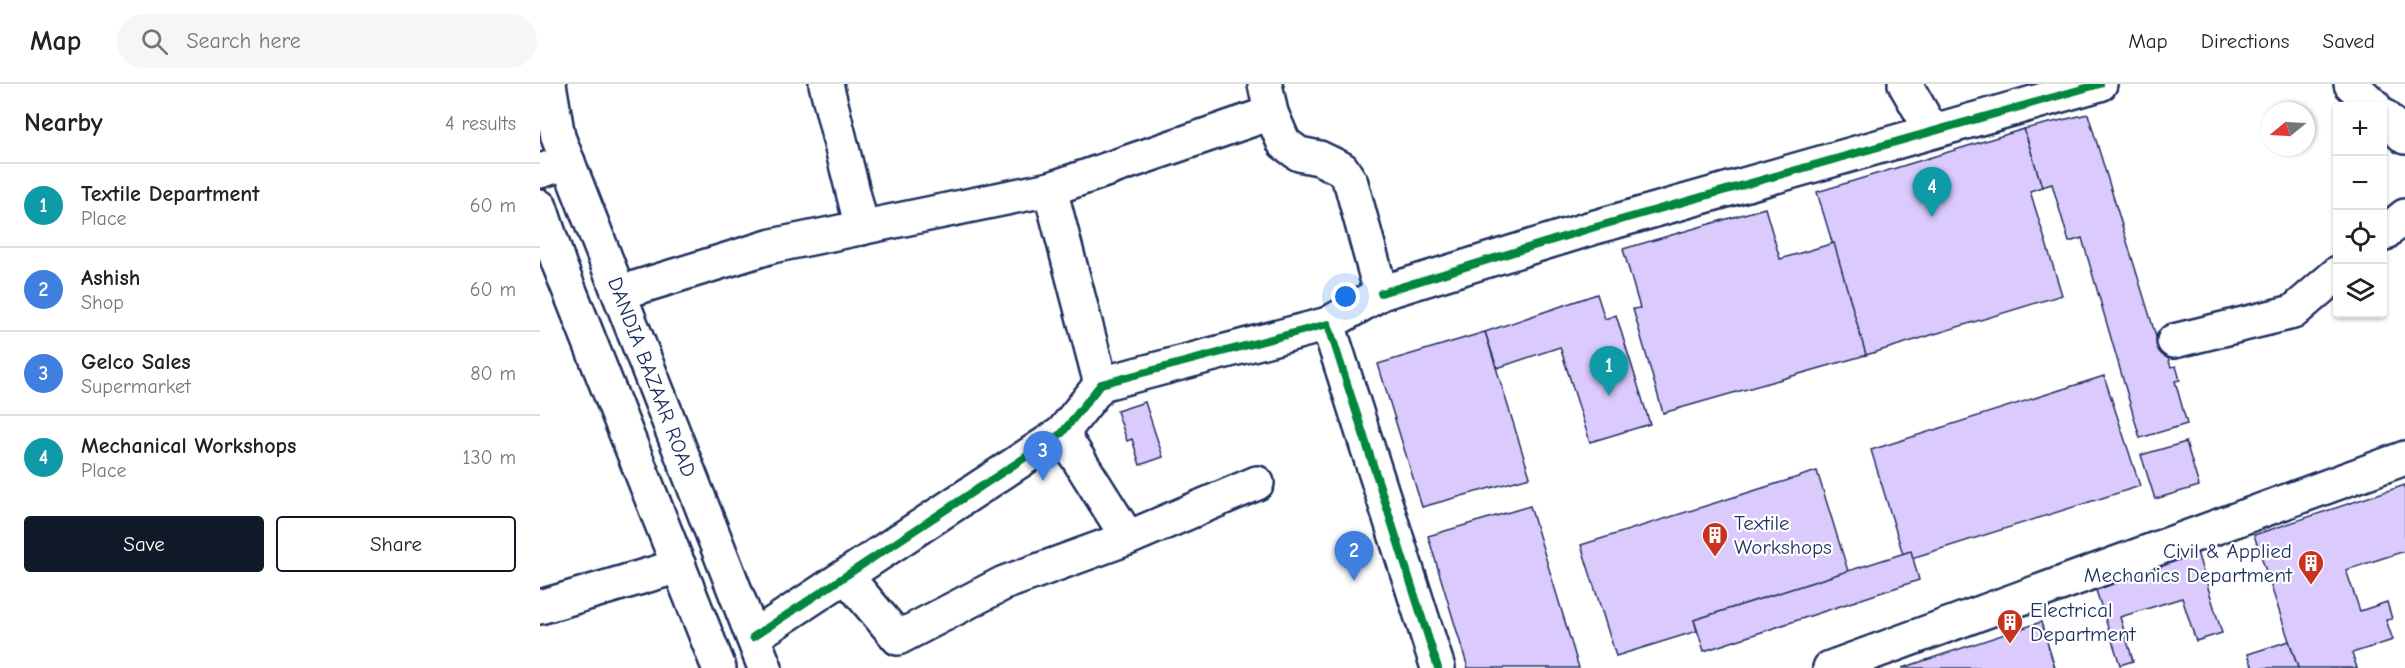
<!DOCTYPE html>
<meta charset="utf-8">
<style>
body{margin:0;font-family:"Comic Neue",sans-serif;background:#f6f6f6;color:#222}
.controls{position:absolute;right:18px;top:18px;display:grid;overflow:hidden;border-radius:6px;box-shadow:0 2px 4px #0004}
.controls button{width:54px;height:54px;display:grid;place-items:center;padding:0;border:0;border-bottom:2px solid #e0e0e0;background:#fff;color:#222;font:30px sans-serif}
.compass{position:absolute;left:1721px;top:18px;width:54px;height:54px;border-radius:50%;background:#fff;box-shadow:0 2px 4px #0004;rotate:252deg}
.you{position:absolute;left:806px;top:213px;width:21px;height:21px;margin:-15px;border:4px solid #fff;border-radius:50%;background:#1a73e8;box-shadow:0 0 0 9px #1a73e833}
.badge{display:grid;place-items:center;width:39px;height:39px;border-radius:50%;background:#111827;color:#fff;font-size:20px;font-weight:700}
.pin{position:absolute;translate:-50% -50px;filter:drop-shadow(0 2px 3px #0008)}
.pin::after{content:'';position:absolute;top:32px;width:21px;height:18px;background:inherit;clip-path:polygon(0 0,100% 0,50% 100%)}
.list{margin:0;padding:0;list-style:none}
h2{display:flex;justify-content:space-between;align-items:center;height:78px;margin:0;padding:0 24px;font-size:26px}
h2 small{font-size:20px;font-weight:400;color:#767676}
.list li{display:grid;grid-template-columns:39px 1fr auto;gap:18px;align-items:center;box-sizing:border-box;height:84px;padding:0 24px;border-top:2px solid #e0e0e0}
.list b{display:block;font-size:22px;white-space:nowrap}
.list p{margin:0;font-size:20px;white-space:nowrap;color:#767676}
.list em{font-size:20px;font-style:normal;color:#767676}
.actions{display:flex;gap:12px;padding:18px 24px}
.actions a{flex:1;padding:14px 0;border:2px solid #111827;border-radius:6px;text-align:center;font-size:21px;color:#111827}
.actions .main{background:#111827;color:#fff}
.icon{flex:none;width:33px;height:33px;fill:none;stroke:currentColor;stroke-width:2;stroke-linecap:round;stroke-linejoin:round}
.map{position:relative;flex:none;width:1865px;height:584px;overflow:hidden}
header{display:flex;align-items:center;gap:36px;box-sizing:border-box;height:84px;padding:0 30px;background:#fff;border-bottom:2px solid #e0e0e0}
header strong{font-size:28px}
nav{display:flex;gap:33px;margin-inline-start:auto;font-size:21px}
.search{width:420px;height:54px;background:#f6f6f6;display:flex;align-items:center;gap:15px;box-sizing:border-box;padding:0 21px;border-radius:33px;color:#767676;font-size:22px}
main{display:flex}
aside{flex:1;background:#fff}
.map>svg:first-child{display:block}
</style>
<header>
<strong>Map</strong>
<div class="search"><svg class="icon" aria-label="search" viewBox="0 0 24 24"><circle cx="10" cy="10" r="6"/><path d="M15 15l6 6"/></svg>Search here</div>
<nav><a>Map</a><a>Directions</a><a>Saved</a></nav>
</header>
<main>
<aside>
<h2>Nearby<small>4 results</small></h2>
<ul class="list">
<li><span class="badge" style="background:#0f9aa8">1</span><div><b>Textile Department</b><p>Place</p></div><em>60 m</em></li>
<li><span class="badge" style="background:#3f7fe0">2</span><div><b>Ashish</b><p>Shop</p></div><em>60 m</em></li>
<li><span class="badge" style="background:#3f7fe0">3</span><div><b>Gelco Sales</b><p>Supermarket</p></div><em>80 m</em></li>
<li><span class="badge" style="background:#0f9aa8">4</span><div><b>Mechanical Workshops</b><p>Place</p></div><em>130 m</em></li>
</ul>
<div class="actions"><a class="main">Save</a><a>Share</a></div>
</aside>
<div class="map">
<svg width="1865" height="584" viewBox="0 0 1865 584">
<rect width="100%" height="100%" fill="#fff"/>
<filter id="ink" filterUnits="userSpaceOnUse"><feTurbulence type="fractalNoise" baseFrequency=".0167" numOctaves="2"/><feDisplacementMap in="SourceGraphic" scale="12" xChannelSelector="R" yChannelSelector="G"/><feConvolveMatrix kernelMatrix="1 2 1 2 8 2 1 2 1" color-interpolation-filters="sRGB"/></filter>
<g filter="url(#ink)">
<!-- building -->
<g fill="#dbcafc" stroke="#1b2f5e" stroke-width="1.5">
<path d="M1548 30 1621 269 1626 268 1631 283 1636 282 1640 296 1635 297 1647 340 1600 354 1542 154 1529 158 1512 100 1502 103 1484 45Z"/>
<path d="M1484 45 1502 103 1490 107 1522 211 1326 271 1277 108Z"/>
<path d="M1225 124 1240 175 1294 159 1326 271 1123 329 1093 225 1100 224 1083 165Z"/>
<path d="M1057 210 1065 235 1076 231 1110 340 1050 358 1020 263 957 284 945 248Z"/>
<path d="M945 248 990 393 882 423 838 280Z"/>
<path d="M1564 292 1600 402 1372 474 1371 467 1363 470 1331 366Z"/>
<path d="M605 318 623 373 600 381 592 355 587 357 577 327Z"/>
<path d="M1646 358 1659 402 1615 415 1601 371Z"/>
<path d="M1277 387 1308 487 1154 536 1157 547 1076 572 1041 461Z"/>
<path d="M1865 401V467L1806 486 1820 527 1847 518 1852 535 1846 536 1853 556 1812 569 1817 584H1758L1714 451Z"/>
<path d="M990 422 1039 584H928L888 452Z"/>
<path d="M1371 467 1379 496 1164 567 1154 536Z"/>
<path d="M1657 468 1682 549 1656 557 1642 514 1580 533 1593 577 1580 581 1554 500Z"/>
<path d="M1501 538 1515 584H1362Z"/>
<path d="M1749 557 1758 584H1713L1708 570Z"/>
</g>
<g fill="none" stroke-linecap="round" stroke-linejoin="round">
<!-- minor casing -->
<g stroke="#1b2f5e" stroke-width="38">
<g id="minor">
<path d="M9 0 18 53 225 584"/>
<path d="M286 0 322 144"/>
<path d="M725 0 731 29"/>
<path d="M1365 0 1392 47"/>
<path d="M1811 0 1834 22"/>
<path d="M1842 31 1865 53"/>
<path d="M0 87 28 78"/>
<path d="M510 105 731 29 744 59 759 70 779 74 802 85 811 99 841 209 788 240"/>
<path d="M0 123 19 180 179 584"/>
<path d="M1842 151 1865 132"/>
<path d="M79 209 232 162 510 105 561 300"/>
<path d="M841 209 1052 144 1560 0"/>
<path d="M1634 257 1753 228 1798 189"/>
<path d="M522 349 588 454 717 399"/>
<path d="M306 492 358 554 464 499 588 454"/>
<path d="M0 523 139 482"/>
<path d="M213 553 522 349 561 300 788 240 898 584"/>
<path d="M1290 584 1865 374"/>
</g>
</g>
<!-- minor -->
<use href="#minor" stroke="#fff" stroke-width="33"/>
<!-- cycleway casing -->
<g stroke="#fff" stroke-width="11">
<g id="cycleway">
<path d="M841 209 1052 144 1560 0"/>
<path d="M213 553 522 349 561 300 788 240 898 584"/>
</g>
</g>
<!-- cycleway -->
<use href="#cycleway" stroke="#00873e" stroke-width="8"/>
</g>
</g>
<!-- icons -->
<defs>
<g id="building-pin" transform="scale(1.35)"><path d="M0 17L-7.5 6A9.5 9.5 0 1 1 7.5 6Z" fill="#c8321e" stroke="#fff"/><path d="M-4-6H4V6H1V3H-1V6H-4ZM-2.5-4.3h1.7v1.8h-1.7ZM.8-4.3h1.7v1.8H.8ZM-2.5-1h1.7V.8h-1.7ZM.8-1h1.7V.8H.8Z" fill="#fff"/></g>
</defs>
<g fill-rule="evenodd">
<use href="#building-pin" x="1175" y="451"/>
<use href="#building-pin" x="1771" y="479"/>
<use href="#building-pin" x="1470" y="538"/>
</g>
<g text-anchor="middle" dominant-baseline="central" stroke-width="4.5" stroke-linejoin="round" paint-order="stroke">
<!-- street labels -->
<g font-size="21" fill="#1b2f5e" stroke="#fff">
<text transform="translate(112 293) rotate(69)">DANDIA BAZAAR ROAD</text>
</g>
<!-- poi labels -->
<g font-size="21" fill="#1b2f5e" stroke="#fff" text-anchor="start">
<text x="1194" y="439">Textile<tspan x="1194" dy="24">Workshops</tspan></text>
<text x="1752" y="467" text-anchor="end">Civil &amp; Applied<tspan x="1752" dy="24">Mechanics Department</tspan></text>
<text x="1490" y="526">Electrical<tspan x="1490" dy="24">Department</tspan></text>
</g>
</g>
</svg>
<div class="controls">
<button>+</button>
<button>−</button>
<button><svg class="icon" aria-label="locate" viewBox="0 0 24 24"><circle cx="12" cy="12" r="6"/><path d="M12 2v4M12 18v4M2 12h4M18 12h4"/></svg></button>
<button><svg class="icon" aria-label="layers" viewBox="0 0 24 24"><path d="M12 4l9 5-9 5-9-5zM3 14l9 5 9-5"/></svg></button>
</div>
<svg class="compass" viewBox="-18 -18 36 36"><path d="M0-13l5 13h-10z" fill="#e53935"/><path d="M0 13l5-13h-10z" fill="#767676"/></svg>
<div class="you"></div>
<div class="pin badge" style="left:1069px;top:312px;background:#0f9aa8">1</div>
<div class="pin badge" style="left:814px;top:497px;background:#3f7fe0">2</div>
<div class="pin badge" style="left:503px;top:397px;background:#3f7fe0">3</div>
<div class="pin badge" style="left:1392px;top:133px;background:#0f9aa8">4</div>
</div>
</main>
